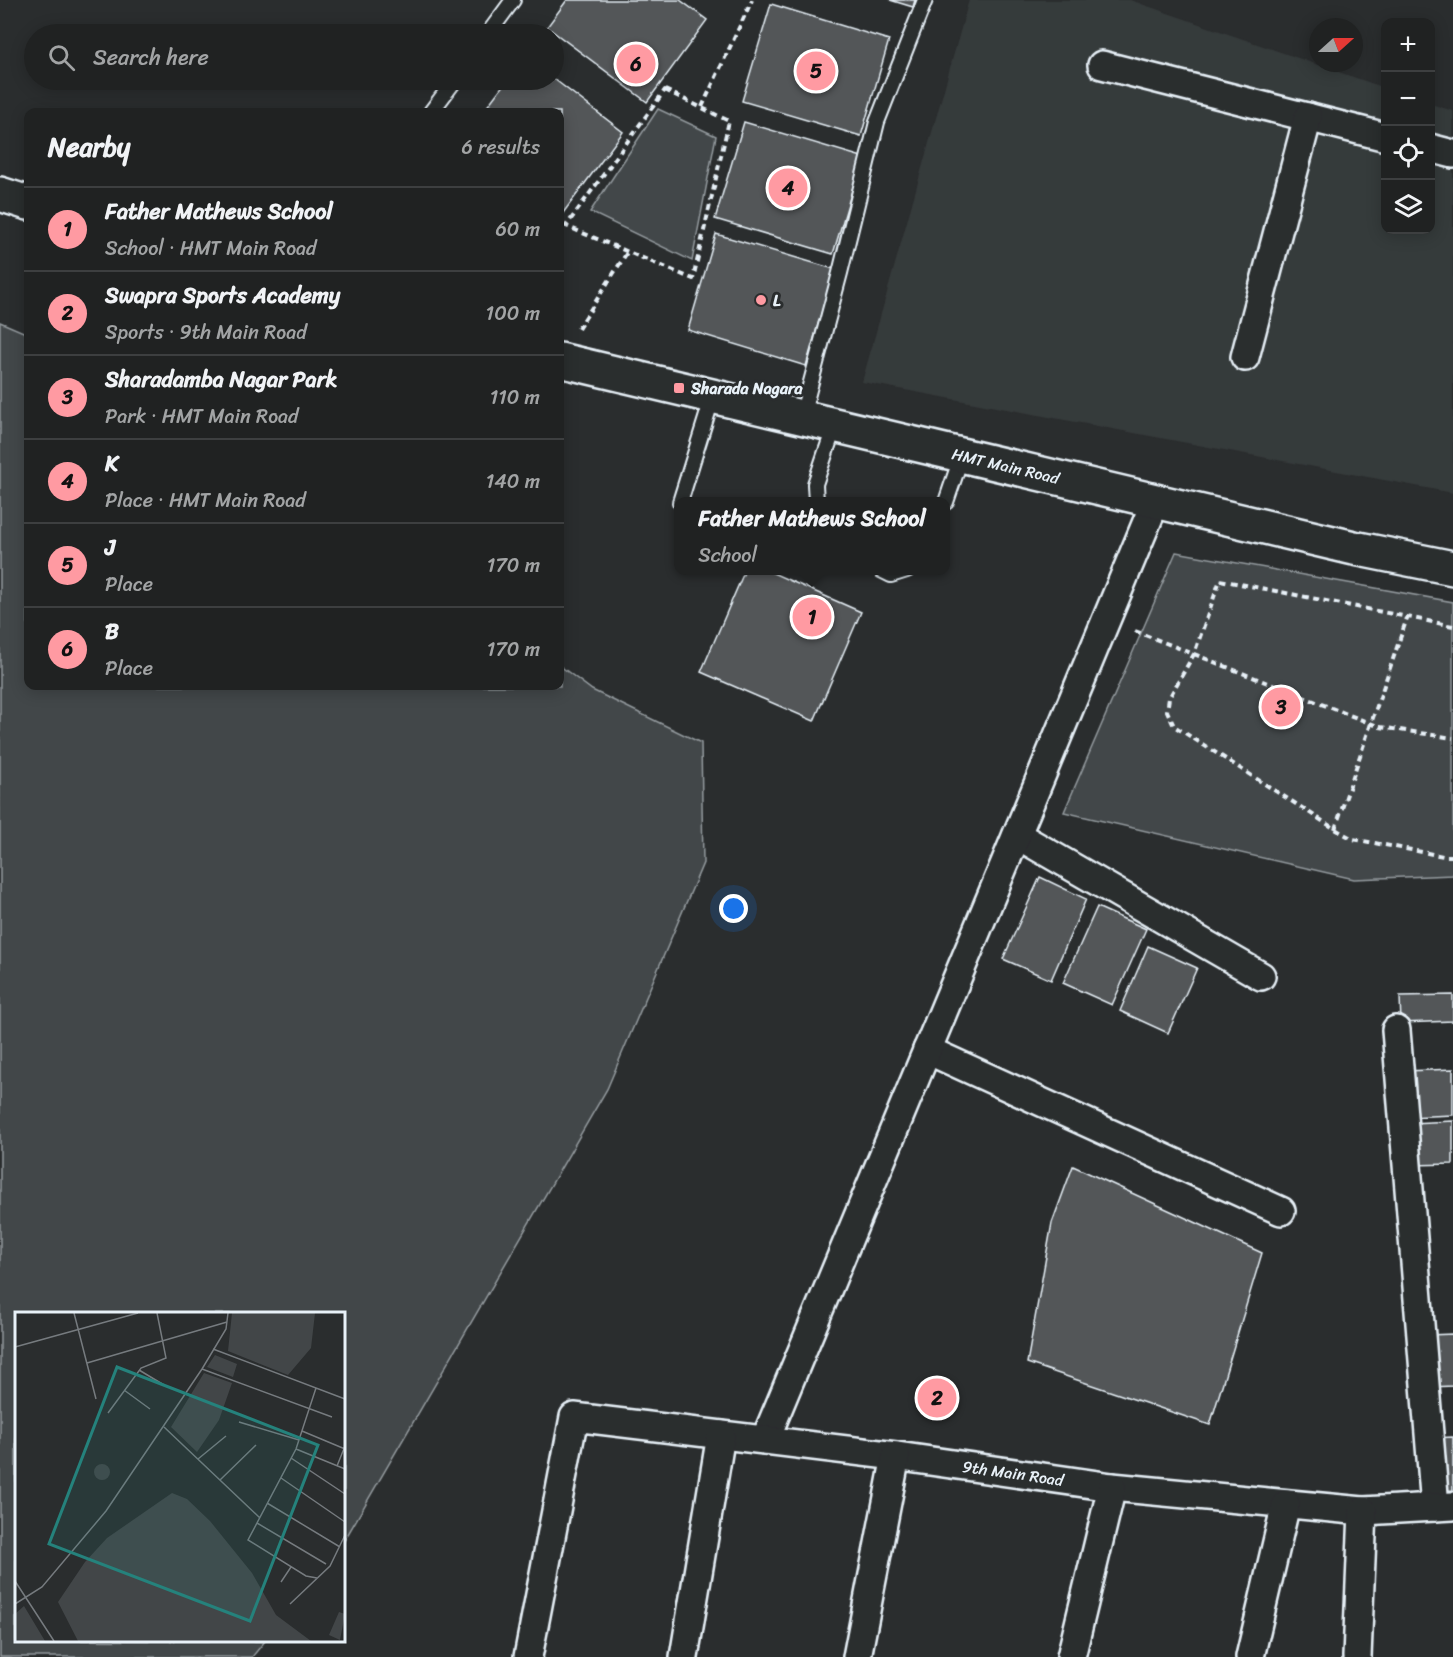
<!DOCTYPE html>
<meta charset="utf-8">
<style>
body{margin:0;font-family:Sriracha,sans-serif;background:#282a2a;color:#f1f3f6}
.controls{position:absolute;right:18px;top:18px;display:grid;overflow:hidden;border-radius:12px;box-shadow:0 3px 15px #0003}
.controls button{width:54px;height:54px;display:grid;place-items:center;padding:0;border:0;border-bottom:2px solid #3d3f40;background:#202222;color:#f1f3f6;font:30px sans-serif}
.compass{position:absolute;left:1309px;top:18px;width:54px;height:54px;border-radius:50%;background:#202222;box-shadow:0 3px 15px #0003;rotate:69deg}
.you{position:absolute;left:734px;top:909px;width:21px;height:21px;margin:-15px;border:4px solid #fff;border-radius:50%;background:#1a73e8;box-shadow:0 0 0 9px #1a73e833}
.badge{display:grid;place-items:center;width:39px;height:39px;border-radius:50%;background:#ff9aa2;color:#111;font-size:20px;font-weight:700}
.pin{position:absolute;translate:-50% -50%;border:3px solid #fff;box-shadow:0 2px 6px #0006}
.popup{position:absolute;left:674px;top:497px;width:276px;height:78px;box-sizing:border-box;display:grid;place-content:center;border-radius:12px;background:#202222;filter:drop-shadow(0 2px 4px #0005);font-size:20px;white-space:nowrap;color:#a2a4a5}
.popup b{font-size:22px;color:#f1f3f6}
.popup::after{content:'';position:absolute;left:50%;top:100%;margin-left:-12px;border:12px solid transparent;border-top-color:#202222}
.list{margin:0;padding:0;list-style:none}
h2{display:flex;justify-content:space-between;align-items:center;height:78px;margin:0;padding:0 24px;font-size:26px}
h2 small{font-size:20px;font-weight:400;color:#a2a4a5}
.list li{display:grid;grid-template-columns:39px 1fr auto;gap:18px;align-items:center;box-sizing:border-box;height:84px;padding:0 24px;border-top:2px solid #3d3f40}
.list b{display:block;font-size:22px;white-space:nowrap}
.list p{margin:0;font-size:20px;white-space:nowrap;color:#a2a4a5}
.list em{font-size:20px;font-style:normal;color:#a2a4a5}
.icon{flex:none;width:33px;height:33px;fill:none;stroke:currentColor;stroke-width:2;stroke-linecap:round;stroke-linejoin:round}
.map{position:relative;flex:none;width:1453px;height:1657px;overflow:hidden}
.search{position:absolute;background:#202222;box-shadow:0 3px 15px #0003;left:24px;top:24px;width:540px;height:66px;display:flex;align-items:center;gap:15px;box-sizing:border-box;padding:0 21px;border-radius:33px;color:#a2a4a5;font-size:22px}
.panel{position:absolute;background:#202222;box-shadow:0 3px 15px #0003;left:24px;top:108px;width:540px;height:582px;border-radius:12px}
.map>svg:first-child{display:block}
</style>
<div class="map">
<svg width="1453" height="1657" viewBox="0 0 1453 1657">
<rect width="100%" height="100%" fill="#2a2d2e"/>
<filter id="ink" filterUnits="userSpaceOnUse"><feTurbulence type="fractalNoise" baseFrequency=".0167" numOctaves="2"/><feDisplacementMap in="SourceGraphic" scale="12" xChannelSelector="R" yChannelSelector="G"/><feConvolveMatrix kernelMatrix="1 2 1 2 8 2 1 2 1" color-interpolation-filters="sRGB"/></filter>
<g filter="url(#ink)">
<!-- built -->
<path fill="#363a3b" d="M969 0H1130L1385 88 1386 230H1430L1431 104 1453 111V493L862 382Z"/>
<!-- green -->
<g fill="#424648" stroke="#959ca0" stroke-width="1.5">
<path d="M658 109 716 136 692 261 590 212Z"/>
<path d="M0 322 28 334V686H560V666L592 690 701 743 703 863 607 1089 344 1541V1314H16V1640L265 1641 252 1657H0Z"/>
<path d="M1176 552 1453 602V875L1354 879 1064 812Z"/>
</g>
<!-- building -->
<g fill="#535759" stroke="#e8f1f8" stroke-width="1.5">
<path d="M567 0H680L707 20 647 102 547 27Z"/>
<path d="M890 0H915L913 7Z"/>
<path d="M771 4 889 40 861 136 742 101Z"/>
<path d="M554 79 623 132 563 213 560 210V112H483L507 80Z"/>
<path d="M744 122 862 157 833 254 715 219Z"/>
<path d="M716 234 834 269 806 366 688 330Z"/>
<path d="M745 570H766L861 612 814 721 701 672Z"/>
<path d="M1040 877 1086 899 1051 980 1003 959Z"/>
<path d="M1097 907 1146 929 1112 1005 1063 983Z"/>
<path d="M1148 946 1197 968 1168 1033 1120 1011Z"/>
<path d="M1453 995V1021L1401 1023 1400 996Z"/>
<path d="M1453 1069V1115L1408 1117 1406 1071Z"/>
<path d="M1453 1121V1164L1412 1165 1410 1123Z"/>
<path d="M1073 1166 1262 1253 1210 1425 1027 1363 1052 1223Z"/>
<path d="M1453 1334V1386L1430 1387 1428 1335Z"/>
<path d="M1453 1437V1490L1436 1491 1434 1438Z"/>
</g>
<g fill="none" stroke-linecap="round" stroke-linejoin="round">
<!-- lane casing -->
<g stroke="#e8f1f8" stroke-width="18">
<g id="lane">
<path d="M488 34 513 0"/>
<path d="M431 112 455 80"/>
<path d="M802 416 840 273 877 122 925 0"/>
<path d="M680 502 713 396"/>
<path d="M816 502 815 484 835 425"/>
<path d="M946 502 962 455"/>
<path d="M881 570 891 575 907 570"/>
</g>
</g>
<!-- street casing -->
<g stroke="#e8f1f8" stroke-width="32">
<g id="street">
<path d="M1102 65 1386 137"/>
<path d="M1430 148 1453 154"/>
<path d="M1245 357 1308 117"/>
<path d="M1017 835 1261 976"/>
<path d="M1396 1030 1435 1507"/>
<path d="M927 1050 1281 1211"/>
<path d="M765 1440 1156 500"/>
<path id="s1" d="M528 1657 574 1417 896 1456 1112 1487 1363 1511 1453 1506"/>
<path d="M684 1657 721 1435"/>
<path d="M857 1657 896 1456"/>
<path d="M1071 1657 1112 1487"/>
<path d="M1250 1657 1286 1504"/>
<path d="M1357 1657 1363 1511"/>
</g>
</g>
<!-- secondary casing -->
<g stroke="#e8f1f8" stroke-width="38">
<g id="secondary">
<path d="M0 194 28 203"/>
<path id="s2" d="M560 360 1354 548 1453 568"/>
</g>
</g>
<!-- path -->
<g stroke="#e8f1f8" stroke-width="4" stroke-dasharray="6 4.5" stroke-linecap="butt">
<path d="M665 90 729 121 693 279 566 226Z"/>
<path d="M702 107 752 0"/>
<path d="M578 329 628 251"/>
<path d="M1453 626 1220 580 1194 654 1169 698 1167 711 1174 726 1335 829 1353 839 1443 856H1453"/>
<path d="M1135 631 1380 727 1453 738"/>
<path d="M1335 829 1407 618"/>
</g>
<!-- lane -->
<use href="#lane" stroke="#2a2d2e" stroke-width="14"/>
<!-- street -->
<use href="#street" stroke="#2a2d2e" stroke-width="27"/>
<!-- secondary -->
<use href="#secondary" stroke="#2a2d2e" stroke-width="33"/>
</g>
</g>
<!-- markers -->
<g fill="#ff9aa2" stroke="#2a2d2e" stroke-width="2">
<circle cx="761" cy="300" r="6"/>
<rect x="673" y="382" width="12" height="12" rx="3"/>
</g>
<g text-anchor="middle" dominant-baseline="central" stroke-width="6" stroke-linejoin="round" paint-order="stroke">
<!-- poi labels -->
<g font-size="16" font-weight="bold" fill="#e8f1f8" stroke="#2a2d2e" text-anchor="start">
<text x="773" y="300">L</text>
<text x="691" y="388">Sharada Nagara</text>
</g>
<!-- street labels -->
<g font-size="16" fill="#e8f1f8" stroke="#2a2d2e">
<text stroke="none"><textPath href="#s2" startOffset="458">HMT Main Road</textPath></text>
<text stroke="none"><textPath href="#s1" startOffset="687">9th Main Road</textPath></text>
</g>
</g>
<!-- overview -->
<g transform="translate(15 1312)">
<rect width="330" height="330" fill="#2a2d2e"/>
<path d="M217 1H300L296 36 273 63 213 39ZM200 43 222 52 218 65 192 55ZM189 61 217 71 204 108 182 140 156 115ZM79 160a8 8 0 1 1 16 0a8 8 0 1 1-16 0ZM157 181 172 187 195 209 237 261 261 303 296 329H63L43 290 70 250 92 226ZM9 294 30 329H0V302ZM324 300 330 302 325 328 314 323Z" fill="#424648"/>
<path fill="none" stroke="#767b7f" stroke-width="1.5" d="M59 1 81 87M0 35 123 1M198 37 330 87M72 51 212 10M187 57 317 105M124 58 149 73M301 76 281 137 233 228 291 264 302 266M109 78 135 97M93 101 126 56 151 46 142 1M224 110 284 128M149 115 245 206M287 119 330 137M281 137 330 157M276 146 330 182M183 147 211 124M322 154 330 134M266 166 330 210M205 168 241 133M252 191 325 235M242 211 311 252M0 269 39 329M266 270 276 255M0 292 27 275 91 199 187 57 211 17 213 1M275 292 315 254 330 223"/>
<path fill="#25827c" fill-opacity="0.15" stroke="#25827c" stroke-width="3" d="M102 55 303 133 235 309 34 232Z"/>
<rect width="330" height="330" fill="none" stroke="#e8f1f8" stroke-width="3"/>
</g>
</svg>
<div class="controls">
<button>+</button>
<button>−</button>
<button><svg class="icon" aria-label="locate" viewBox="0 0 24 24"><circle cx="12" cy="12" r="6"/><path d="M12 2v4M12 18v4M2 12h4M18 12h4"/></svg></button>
<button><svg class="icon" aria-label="layers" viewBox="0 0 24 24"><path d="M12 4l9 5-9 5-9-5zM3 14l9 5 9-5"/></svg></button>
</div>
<svg class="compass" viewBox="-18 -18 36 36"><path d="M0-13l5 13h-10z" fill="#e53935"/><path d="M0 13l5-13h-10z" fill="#a2a4a5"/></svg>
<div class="you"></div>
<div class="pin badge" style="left:812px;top:617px">1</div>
<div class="popup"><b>Father Mathews School</b>School</div>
<div class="pin badge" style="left:937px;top:1398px">2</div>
<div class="pin badge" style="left:1281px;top:707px">3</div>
<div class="pin badge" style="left:788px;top:188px">4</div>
<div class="pin badge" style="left:816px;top:71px">5</div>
<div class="pin badge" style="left:636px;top:64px">6</div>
<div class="search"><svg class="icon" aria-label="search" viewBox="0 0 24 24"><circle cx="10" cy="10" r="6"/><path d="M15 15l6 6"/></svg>Search here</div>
<section class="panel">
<h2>Nearby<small>6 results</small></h2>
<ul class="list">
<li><span class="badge">1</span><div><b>Father Mathews School</b><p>School · HMT Main Road</p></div><em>60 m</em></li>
<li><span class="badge">2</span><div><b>Swapra Sports Academy</b><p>Sports · 9th Main Road</p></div><em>100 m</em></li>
<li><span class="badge">3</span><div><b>Sharadamba Nagar Park</b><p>Park · HMT Main Road</p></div><em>110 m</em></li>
<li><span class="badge">4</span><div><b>K</b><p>Place · HMT Main Road</p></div><em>140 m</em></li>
<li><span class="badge">5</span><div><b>J</b><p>Place</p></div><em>170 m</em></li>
<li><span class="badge">6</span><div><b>B</b><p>Place</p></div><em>170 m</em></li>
</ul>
</section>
</div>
